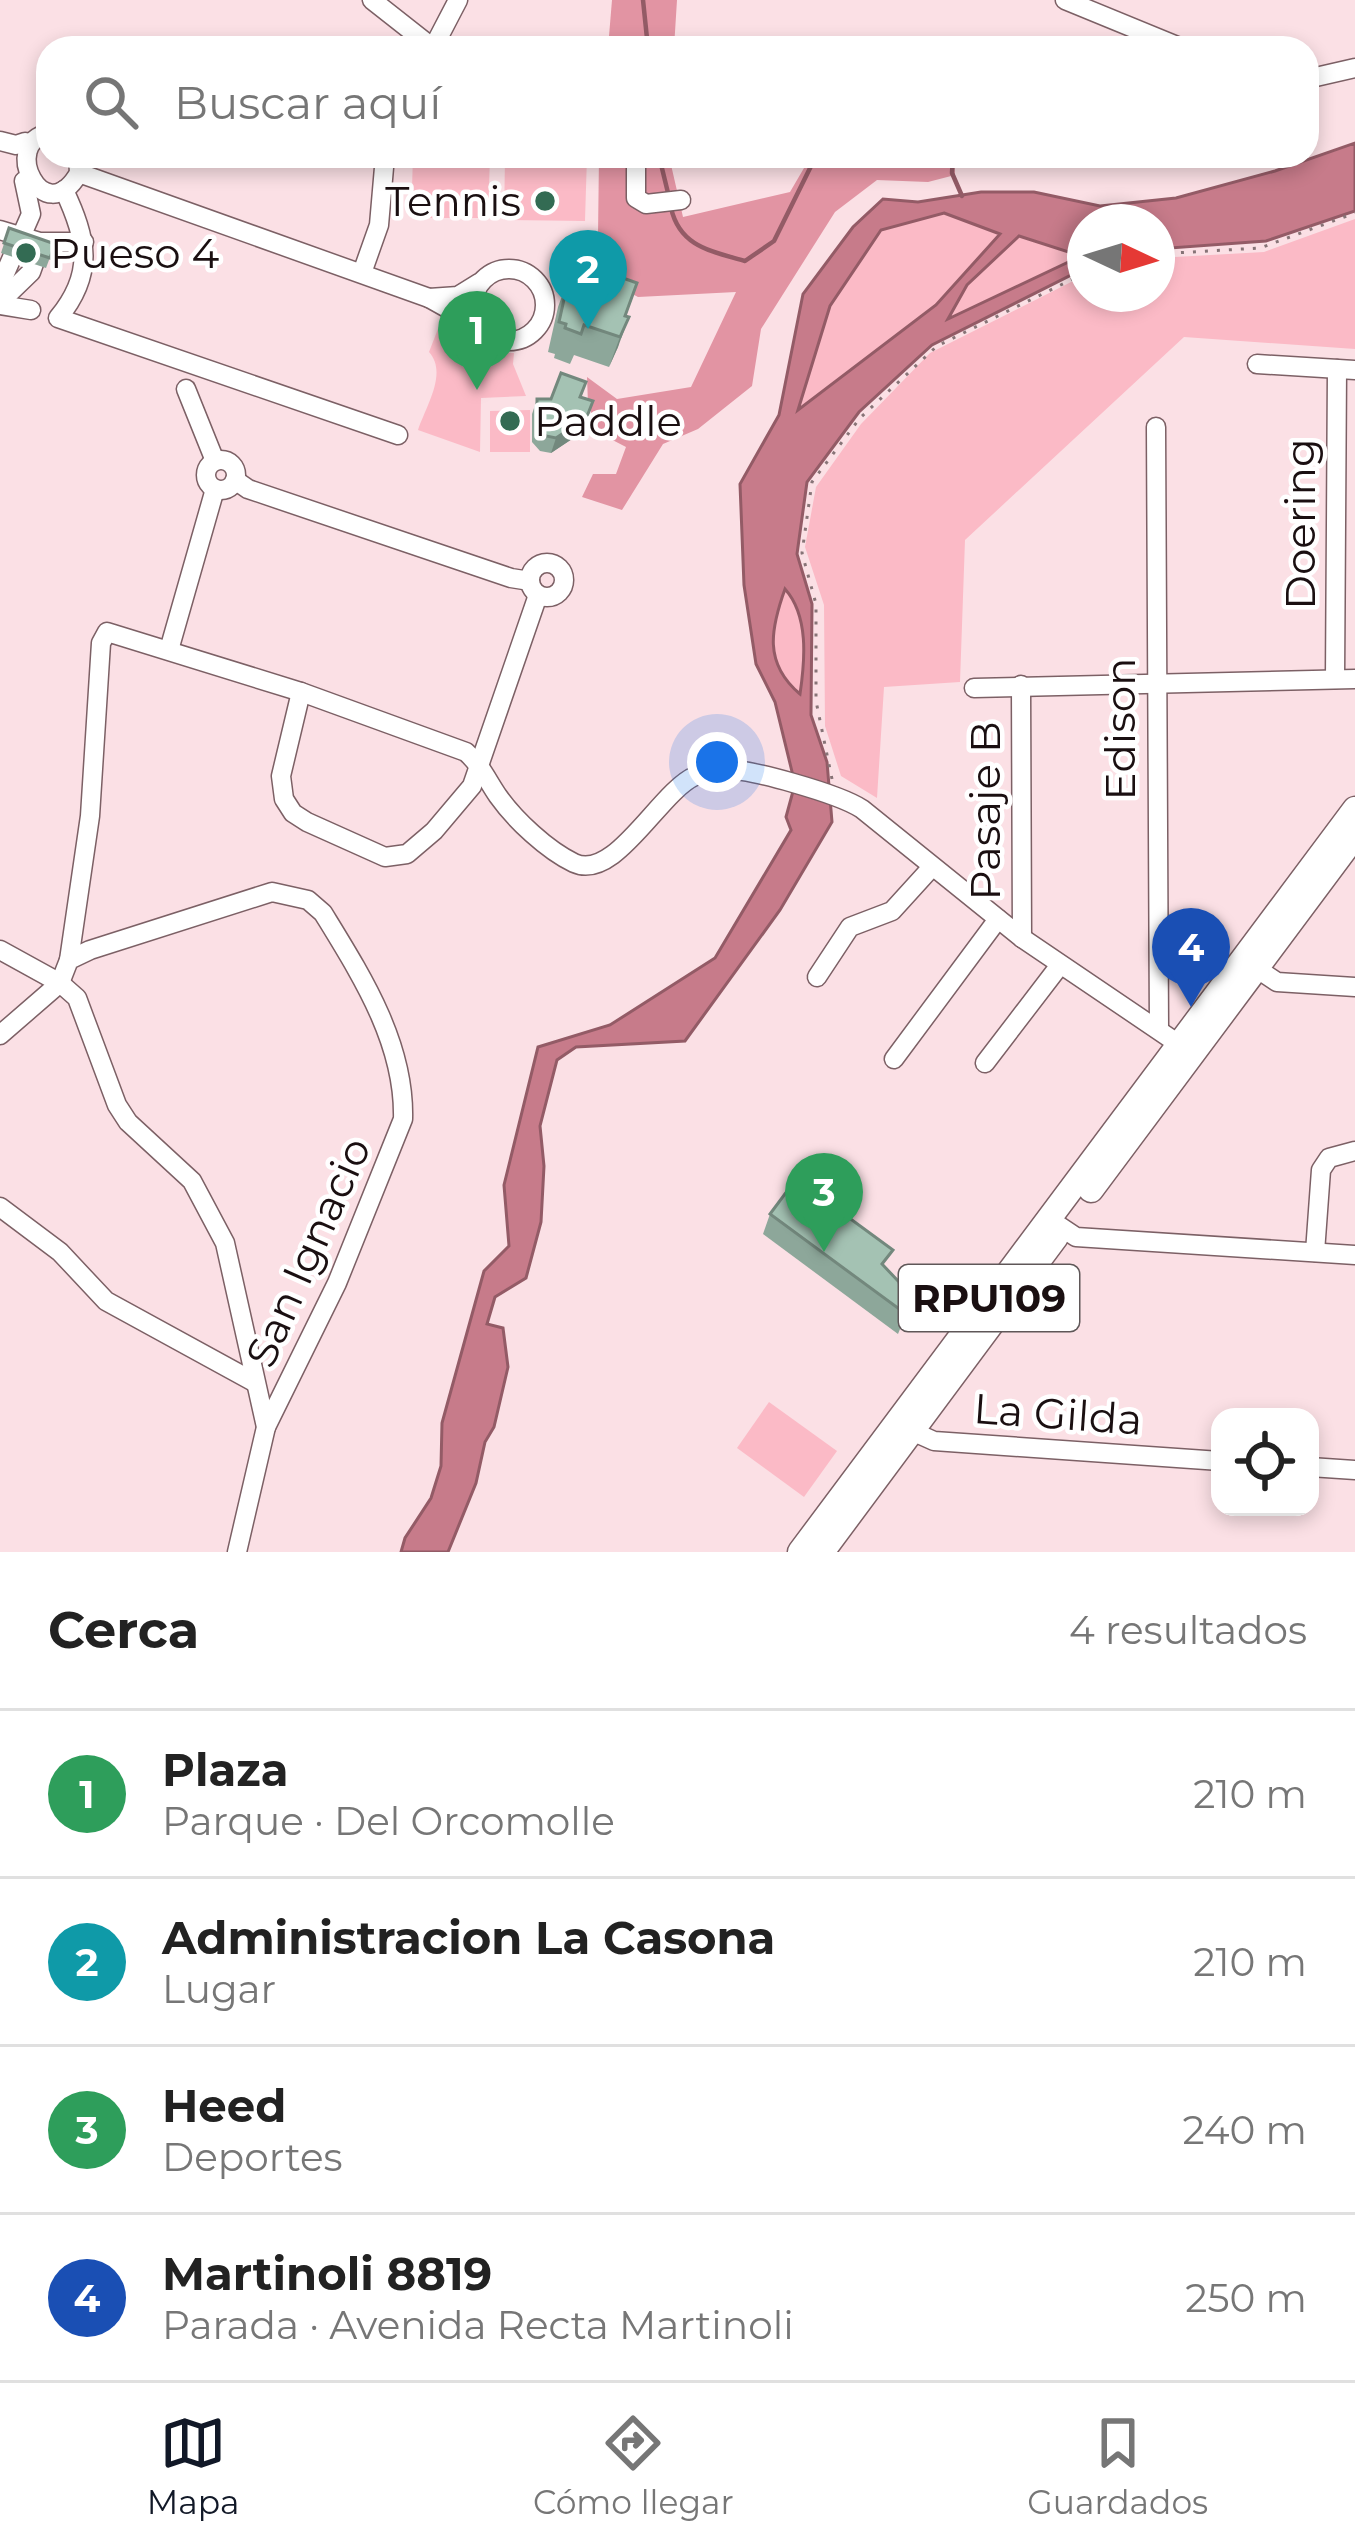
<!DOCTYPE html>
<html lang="es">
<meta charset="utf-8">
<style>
body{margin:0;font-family:Montserrat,sans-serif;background:#f6f6f6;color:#222}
.controls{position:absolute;right:36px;bottom:36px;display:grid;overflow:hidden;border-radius:24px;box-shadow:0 6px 18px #0003}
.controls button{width:108px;height:108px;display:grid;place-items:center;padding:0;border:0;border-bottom:3px solid #e0e0e0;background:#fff;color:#222;font:60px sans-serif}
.compass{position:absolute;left:1067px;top:204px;width:108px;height:108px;border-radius:50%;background:#fff;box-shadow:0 6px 18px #0003;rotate:94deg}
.you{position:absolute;left:717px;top:762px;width:42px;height:42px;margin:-30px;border:9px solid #fff;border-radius:50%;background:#1a73e8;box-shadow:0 0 0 18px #1a73e833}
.badge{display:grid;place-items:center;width:78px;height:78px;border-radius:50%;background:#111827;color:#fff;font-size:39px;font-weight:700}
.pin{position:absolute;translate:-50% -99px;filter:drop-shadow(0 3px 6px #0008)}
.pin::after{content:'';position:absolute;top:63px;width:42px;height:36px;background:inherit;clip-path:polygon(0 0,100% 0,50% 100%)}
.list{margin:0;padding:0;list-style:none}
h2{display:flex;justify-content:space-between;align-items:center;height:156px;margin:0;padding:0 48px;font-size:51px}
h2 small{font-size:39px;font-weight:400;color:#767676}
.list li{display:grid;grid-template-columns:78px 1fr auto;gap:36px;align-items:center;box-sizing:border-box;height:168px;padding:0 48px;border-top:3px solid #e0e0e0}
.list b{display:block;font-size:45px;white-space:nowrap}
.list p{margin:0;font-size:39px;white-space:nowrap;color:#767676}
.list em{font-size:39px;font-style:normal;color:#767676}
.icon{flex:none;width:66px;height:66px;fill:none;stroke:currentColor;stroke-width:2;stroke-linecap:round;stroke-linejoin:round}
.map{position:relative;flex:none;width:1355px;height:1552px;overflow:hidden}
.search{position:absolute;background:#fff;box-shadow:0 6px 18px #0003;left:36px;right:36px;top:36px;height:132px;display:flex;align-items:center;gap:30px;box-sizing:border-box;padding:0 42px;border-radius:36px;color:#767676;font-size:45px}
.sheet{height:828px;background:#fff}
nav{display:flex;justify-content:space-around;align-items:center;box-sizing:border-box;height:168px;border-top:3px solid #e0e0e0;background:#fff;font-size:33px;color:#767676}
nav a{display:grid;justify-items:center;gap:6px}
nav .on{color:#111827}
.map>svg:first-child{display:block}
</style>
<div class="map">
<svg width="1355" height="1552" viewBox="0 0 1355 1552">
<rect width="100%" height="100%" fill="#fbe0e5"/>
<!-- green -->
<g fill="#fbbac6">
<path d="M413 156H490L488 218H411Z"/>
<path d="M505 156H587L585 221 504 220Z"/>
<path d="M944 213 1000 233 936 305 797 412 830 306 881 230Z"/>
<path d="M1355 219V349L1184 337 965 540 960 682 884 687 877 798 841 776 825 726 824 605 805 547 816 487 861 424 930 353 1085 275V294H1157V258L1264 252Z"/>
<path d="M1020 236 1083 256 946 320 967 285Z"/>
<path d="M443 316C467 329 487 352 514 353L513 364 526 396 481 398 480 452 418 430C426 406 448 373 429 352Z"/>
<path d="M530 410V452H490V411Z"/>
<path d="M785 588C809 619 803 658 801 695 763 663 771 629 785 588Z"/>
<path d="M769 1402 837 1451 804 1497 737 1448Z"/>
</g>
<!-- forest -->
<g fill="#e294a3">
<path d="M612 0H677L674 48H608Z"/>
<path d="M599 156H669L683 217 790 192 811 156H954L955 175 928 182 877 180 835 212 761 329 752 386 698 429 663 444 622 510 582 497 593 474H616L626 447 599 433 588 404 587 377 617 399 691 387 736 292 638 297 610 282 611 254 598 235Z"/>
</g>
<!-- water -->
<path fill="#c77b8a" stroke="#935b66" stroke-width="3" fill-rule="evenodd" d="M1355 143V211L1266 241 1157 249V222H1085V268L932 345 859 412 807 482 797 554 812 604 811 715 827 762 832 822 780 910 685 1041 576 1047 557 1060 540 1126 544 1166 541 1222 526 1278 495 1297 487 1324 503 1328 508 1367 494 1427 485 1442 476 1483 448 1552H401L405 1538 431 1498 441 1466 442 1423 484 1271 509 1246 504 1185 538 1047 610 1025 715 958 791 830 786 817 795 784 775 702 756 664 744 585 740 484 779 415 803 294 853 227 883 199 918 202 981 192H1034L1100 206 1176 198 1275 171ZM944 213 1000 234 936 305 798 410 830 306 881 230ZM1019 236 1081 256 948 319 967 285ZM785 589C809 616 805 660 800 694 763 663 771 628 785 589Z"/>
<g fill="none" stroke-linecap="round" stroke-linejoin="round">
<!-- stream -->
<g stroke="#935b66" stroke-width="4.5">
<path d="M643 0 648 48"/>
<path d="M659 156 669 197"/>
<path d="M953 156 952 173 962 196"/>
<path d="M671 208C680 247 711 251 745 261L774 241 816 156"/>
</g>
<!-- minor casing -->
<g stroke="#7c6065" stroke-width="21">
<g id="minor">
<path d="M372 0 433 48"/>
<path d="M1065 0 1182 48"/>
<path d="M433 48 458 0"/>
<path d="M1307 79 1355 68"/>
<path d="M48 134C0 141 43 234 79 173L78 156"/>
<path d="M0 141 16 145 25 142"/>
<path d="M636 156V198L646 204 681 200"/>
<path d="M79 173 429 298"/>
<path d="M64 190C87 239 95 273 58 318L398 435"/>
<path d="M0 230 40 242H84"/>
<circle cx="509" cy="305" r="36"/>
<path d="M362 273 379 225 385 156"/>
<path d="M479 283 458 296 429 298 479 326"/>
<path d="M0 285 31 214 24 181"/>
<path d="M0 302 31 272 41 244"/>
<path d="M0 305 31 310"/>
<path d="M1257 364 1355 370"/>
<path d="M186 389 215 461"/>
<path d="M1156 427 1159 1029"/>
<circle cx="221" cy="475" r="15"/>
<path d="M235 480 248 489 511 578 530 581"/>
<circle cx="547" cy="580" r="17"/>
<path d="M169 650 215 489"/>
<path d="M1335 679 1337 369"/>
<path d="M1021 685 1022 938"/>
<path d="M974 688 1355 679"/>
<path d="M301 692 281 776 284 799 293 813 307 822 385 857 407 854 434 831 472 786 538 595"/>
<path d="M0 950 60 983 77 998 117 1105 128 1122 192 1181 225 1243 266 1427 237 1552"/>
<path d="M69 960 90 816 101 643 107 632 301 692 466 752C481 765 487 780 498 796 515 820 547 850 574 863 615 882 659 792 695 776 703 773 713 769 721 769 749 768 839 794 862 809L1022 938 1186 1049"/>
<path d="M1247 962 1277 982 1355 987"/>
<path d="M817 977 850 927 892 911 932 867"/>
<path d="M0 1035 60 983 69 960 90 950 272 892 308 900 323 913C361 975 405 1043 403 1119L337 1283 266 1427"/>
<path d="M894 1059 998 919"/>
<path d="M985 1063 1060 965"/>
<path d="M0 1207 60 1252 106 1301 254 1382"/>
<path d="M1049 1219 1076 1237 1355 1255"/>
<path d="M1315 1252 1321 1170 1329 1158 1355 1151"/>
<path d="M905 1428 934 1441 1220 1461"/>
<path d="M1310 1467 1355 1470"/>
</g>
</g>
<!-- major casing -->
<g stroke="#7c6065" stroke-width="27">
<g id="major">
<path d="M1091 1190 1355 836"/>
<path d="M800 1552 1355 809"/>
<path d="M822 1552 1056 1237"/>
</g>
</g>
<!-- path -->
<g stroke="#877477" stroke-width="3" stroke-dasharray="3 9" stroke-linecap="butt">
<path d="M1157 254 1260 248 1355 213"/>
<path d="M832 779 816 701V604L802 553 812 482 860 418 937 346 1085 273"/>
</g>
<!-- minor -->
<use href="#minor" stroke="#fff" stroke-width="18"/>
<!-- major -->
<use href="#major" stroke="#fff" stroke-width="24"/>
</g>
<!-- wall -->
<g fill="#8da79a">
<path d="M9 228 55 244 46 268 1 253Z"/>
<path d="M569 277 625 316 618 347 609 367 574 355 570 364 554 358 555 354 548 352 558 307Z"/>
<path d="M580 397 593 401 579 440 572 439 551 453 540 451 532 442V414L537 399Z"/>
<path d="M770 1214 886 1268 906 1314 898 1334 763 1234Z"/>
</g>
<!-- shaded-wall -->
<g fill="#73887d">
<path d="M629 317 618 347 609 367 620 337Z"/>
<path d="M577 424H584L579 440 572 439 551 453 556 438Z"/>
</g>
<!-- building -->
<g fill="#a4c2b3" stroke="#73887d" stroke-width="3">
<path d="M9 228 55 244 50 258 4 243Z"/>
<path d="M578 262 637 283 625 316 629 317 620 337 584 325 581 334 565 328 566 324 559 322 569 277 572 278Z"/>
<path d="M561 373 586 382 580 397 593 401 584 424H577L556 438 546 436 537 426V399H551Z"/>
<path d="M796 1179 893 1250 882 1264 899 1282 906 1314 770 1214Z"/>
</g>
<!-- markers -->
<g fill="#336b53" stroke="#fff" stroke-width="4.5">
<circle cx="545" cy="201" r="12"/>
<circle cx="26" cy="253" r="12"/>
<circle cx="510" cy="421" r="12"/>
</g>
<g text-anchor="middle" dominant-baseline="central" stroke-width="9" stroke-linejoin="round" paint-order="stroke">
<!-- shield labels -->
<rect fill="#fff" stroke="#5f5758" stroke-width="3" x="899" y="1265" width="180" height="66" rx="9"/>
<g font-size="39" font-weight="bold" fill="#1a0f11">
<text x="989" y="1298">RPU109</text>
</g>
<!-- poi labels -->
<g font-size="42" fill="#1a0f11" stroke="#fff" text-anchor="start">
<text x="521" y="201" text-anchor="end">Tennis</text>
<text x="50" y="253">Pueso 4</text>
<text x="534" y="421">Paddle</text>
</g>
<!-- street labels -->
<g font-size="42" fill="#1a0f11" stroke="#fff">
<text transform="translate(1300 524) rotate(-90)">Doering</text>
<text transform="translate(1120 729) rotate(-90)">Edison</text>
<text transform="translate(985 811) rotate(-90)">Pasaje B</text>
<text transform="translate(308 1252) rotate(-66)">San Ignacio</text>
<text transform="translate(1058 1414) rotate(4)">La Gilda</text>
</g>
</g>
</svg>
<div class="controls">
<button><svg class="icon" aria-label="locate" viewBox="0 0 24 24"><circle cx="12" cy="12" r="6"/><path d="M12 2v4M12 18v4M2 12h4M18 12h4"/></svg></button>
</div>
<svg class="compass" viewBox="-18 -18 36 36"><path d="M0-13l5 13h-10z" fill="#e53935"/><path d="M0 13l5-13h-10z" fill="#767676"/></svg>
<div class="you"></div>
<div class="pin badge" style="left:477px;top:390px;background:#2e9e5b">1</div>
<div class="pin badge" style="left:588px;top:329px;background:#0f9aa8">2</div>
<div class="pin badge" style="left:824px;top:1252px;background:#2e9e5b">3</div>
<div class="pin badge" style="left:1191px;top:1007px;background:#1a4fb4">4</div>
<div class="search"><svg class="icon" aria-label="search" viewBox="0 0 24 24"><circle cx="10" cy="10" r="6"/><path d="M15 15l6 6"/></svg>Buscar aquí</div>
</div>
<section class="sheet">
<h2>Cerca<small>4 resultados</small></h2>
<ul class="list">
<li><span class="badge" style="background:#2e9e5b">1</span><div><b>Plaza</b><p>Parque · Del Orcomolle</p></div><em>210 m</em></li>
<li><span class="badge" style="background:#0f9aa8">2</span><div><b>Administracion La Casona</b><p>Lugar</p></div><em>210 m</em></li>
<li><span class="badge" style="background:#2e9e5b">3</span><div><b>Heed</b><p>Deportes</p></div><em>240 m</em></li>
<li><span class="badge" style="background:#1a4fb4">4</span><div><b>Martinoli 8819</b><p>Parada · Avenida Recta Martinoli</p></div><em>250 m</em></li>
</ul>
</section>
<nav>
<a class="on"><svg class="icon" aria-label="map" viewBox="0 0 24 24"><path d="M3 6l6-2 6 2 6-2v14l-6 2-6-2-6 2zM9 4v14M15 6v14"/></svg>Mapa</a>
<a><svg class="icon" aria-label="directions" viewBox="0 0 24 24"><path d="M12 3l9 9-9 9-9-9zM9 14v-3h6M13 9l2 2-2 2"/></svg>Cómo llegar</a>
<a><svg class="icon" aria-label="saved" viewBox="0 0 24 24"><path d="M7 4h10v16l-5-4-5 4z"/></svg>Guardados</a>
</nav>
